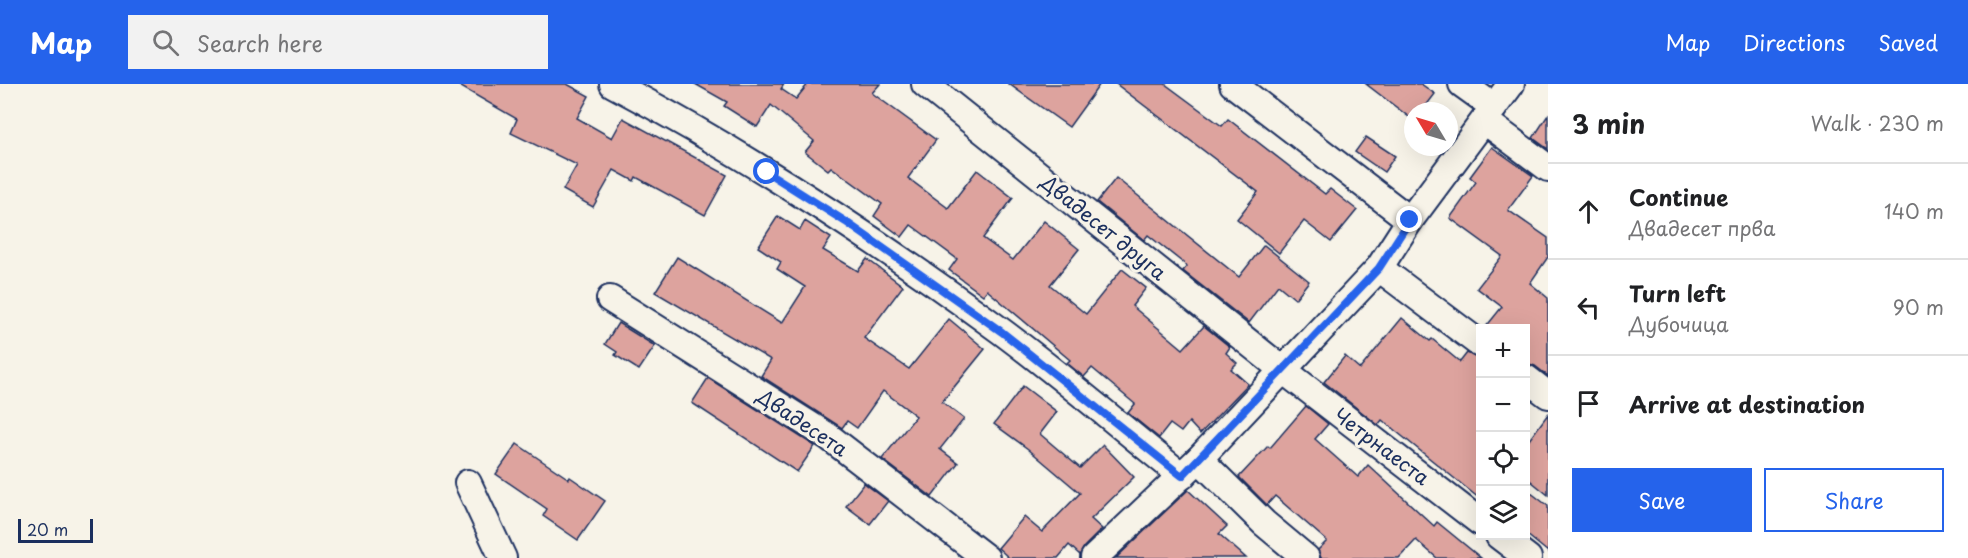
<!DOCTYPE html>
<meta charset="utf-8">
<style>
body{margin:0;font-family:"Playpen Sans",sans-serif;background:#f2f2f2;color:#202124}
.controls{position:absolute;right:18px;bottom:18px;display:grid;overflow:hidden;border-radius:0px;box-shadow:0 6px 24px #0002}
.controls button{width:54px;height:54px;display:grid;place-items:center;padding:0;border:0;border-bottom:2px solid #e0e0e0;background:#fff;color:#202124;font:30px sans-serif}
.compass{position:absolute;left:1404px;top:18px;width:54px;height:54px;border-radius:50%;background:#fff;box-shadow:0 6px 24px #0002;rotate:308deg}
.scale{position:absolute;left:18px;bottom:15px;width:75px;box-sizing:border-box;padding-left:6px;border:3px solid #1b2f5e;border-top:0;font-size:16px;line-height:21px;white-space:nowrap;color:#1b2f5e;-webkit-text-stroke:4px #f7f3e8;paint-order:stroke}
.stop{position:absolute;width:18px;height:18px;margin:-14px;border:4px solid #2563eb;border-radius:50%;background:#fff}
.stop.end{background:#2563eb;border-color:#fff;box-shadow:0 2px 6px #0008}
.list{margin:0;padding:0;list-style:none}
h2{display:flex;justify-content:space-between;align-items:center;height:78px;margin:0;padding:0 24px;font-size:26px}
h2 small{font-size:20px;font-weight:400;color:#757577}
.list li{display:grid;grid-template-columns:39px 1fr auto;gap:18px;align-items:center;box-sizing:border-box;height:96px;padding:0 24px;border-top:2px solid #e0e0e0}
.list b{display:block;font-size:22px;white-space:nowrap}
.list p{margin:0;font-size:20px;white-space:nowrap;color:#757577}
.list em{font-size:20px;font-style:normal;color:#757577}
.actions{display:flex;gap:12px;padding:18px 24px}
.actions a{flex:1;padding:14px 0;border:2px solid #2563eb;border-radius:0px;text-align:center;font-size:21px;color:#2563eb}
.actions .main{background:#2563eb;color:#fff}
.icon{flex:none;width:33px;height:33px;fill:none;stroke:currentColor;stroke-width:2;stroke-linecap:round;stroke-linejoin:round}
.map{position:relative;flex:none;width:1548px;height:474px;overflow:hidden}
header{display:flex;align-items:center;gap:36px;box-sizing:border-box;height:84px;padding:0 30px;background:#2563eb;color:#fff}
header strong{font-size:28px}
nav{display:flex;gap:33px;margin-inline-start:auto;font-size:21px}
.search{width:420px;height:54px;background:#f2f2f2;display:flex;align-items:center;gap:15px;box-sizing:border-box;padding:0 21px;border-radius:0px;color:#757577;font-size:22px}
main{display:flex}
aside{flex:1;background:#fff}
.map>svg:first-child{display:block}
</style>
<header>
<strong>Map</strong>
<div class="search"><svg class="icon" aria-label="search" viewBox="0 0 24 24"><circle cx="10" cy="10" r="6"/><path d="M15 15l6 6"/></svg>Search here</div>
<nav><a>Map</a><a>Directions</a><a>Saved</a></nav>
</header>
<main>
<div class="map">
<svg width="1548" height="474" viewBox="0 0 1548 474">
<rect width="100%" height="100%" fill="#f7f3e8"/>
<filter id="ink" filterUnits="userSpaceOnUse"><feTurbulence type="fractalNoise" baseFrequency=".0167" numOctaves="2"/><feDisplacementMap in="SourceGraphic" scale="12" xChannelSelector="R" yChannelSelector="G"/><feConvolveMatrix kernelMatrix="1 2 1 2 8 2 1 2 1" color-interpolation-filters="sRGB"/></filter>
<g filter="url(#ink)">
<!-- building -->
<g fill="#dda39e" stroke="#1b2f5e" stroke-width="1.5">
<path d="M456 0H567L589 12 577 34 612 54 623 34 727 91 705 131 636 93 634 97 614 86 593 123 563 106 577 81 511 49 517 35Z"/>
<path d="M695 0H784L781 5 796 15 808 0H880L872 9 936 56 908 94 948 124 977 86 1013 114 983 154 1013 176 1044 137 1079 165 1050 201 1086 230 1122 185 1146 204 1132 222 1183 265 1204 242 1230 263 1226 269 1237 279 1231 285 1248 300 1200 350 1189 338 1181 348 1170 340 1159 354 1128 329 1135 320 1092 284 1084 293 1067 279 1070 276 987 206 983 211 949 186 957 175 911 141 902 153 874 132 882 120 831 83 828 86 805 68 814 57 771 21 757 43 724 22 727 18Z"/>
<path d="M1009 0H1100L1069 43Z"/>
<path d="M1116 0H1165L1222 42 1228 35 1325 110 1330 105 1357 126 1331 158 1304 137 1279 169 1237 135 1258 108Z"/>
<path d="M1366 0H1421L1435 10 1422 27H1413V36Z"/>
<path d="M1548 31V65L1533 54Z"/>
<path d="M1366 53 1395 72 1384 88 1355 68Z"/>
<path d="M1492 63 1533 92 1508 126 1548 154V173L1530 199 1548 214V292L1535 282 1526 279V244H1485L1502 223 1477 204 1502 172 1450 134 1476 98 1470 93Z"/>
<path d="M1116 94 1239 193 1264 161 1309 197 1295 215 1278 201 1249 239 1183 187 1187 182 1148 151 1144 156 1097 118Z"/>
<path d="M778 132 800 146 805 137 831 154 823 166 858 187 867 175 903 202 864 254 909 285 949 235 985 265 942 318 964 335 940 365 958 379 932 413 882 375 916 332 883 307 857 344 847 337 842 344 761 292 771 276 655 208 677 173 782 239 805 203 777 185 781 178 758 163Z"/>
<path d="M1402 234 1430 257 1432 255 1460 278 1467 269 1480 275V415L1382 336 1378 341 1324 298 1345 272 1360 285Z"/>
<path d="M618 239 655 262 639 286 615 271 617 268 605 260Z"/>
<path d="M708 294 815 362 797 388 692 319Z"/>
<path d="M1023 302 1057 328 1040 350 1080 384 1103 361 1134 393 1091 435 1102 445 1084 463 1080 471 1069 461 1058 474H1009L998 464 1024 433 1042 448 1080 409 1028 365 994 340Z"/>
<path d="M1306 322 1328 340 1315 355 1358 393 1368 381 1434 442 1437 438 1481 474H1437L1416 456 1399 474H1321L1318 466 1327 457 1275 412 1267 421 1239 393 1268 362 1270 364Z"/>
<path d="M1548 330V411L1526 393V360Z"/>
<path d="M517 360 569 395 570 393 605 417 578 456 543 432 547 425 496 390Z"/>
<path d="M864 399 888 417 870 440 846 422Z"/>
<path d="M1526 405 1548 422V468L1526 450Z"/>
<path d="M1188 406 1227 442 1219 450 1246 474H1116Z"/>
</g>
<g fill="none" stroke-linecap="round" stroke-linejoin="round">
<!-- minor casing -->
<g stroke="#1b2f5e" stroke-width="30">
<g id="minor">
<path d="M613 0C749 72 877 156 1001 247 1063 293 1122 344 1182 392"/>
<path d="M925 0 1283 286 1480 438"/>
<path d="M1233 0 1410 136"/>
<path d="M1462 0 1494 23"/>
<path d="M1485 37 1548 84"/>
<path d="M1379 184 1480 260"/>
<path d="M610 215 829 353 986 474"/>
<path d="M1526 294 1548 311"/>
<path d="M1199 375 1264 439 1306 474"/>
<path d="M468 399 503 474"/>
<path d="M1499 452 1528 474"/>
<path d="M1094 474 1199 375 1379 184 1410 136 1511 0"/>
</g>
</g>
<!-- minor -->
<use href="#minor" stroke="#f7f3e8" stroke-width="26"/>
</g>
</g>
<g fill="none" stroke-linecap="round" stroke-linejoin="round" filter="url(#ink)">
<!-- route -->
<path stroke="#2563eb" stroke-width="8" d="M767 88 846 138 1002 248 1182 392 1379 184 1410 136"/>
</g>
<g text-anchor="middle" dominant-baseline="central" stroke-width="6" stroke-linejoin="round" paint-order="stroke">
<!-- street labels -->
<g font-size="20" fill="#1b2f5e" stroke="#f7f3e8">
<text transform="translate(1104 143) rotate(39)">Двадесет друга</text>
<text transform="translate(803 338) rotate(34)">Двадесета</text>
<text transform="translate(1382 362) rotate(37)">Четрнаеста</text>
</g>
</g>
</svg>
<div class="controls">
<button>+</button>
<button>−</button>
<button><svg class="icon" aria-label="locate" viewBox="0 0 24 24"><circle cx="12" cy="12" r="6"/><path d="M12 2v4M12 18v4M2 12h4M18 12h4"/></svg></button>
<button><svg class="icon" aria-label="layers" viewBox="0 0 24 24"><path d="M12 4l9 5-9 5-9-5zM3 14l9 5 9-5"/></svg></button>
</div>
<svg class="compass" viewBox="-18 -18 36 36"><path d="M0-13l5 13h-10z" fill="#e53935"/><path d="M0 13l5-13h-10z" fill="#757577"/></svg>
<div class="scale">20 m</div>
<div class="stop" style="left:767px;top:88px"></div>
<div class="stop end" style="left:1410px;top:136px"></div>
</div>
<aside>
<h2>3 min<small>Walk · 230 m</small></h2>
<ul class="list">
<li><svg class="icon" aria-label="ahead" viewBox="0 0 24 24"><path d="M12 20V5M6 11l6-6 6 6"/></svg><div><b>Continue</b><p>Двадесет прва</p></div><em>140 m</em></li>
<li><svg class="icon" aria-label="left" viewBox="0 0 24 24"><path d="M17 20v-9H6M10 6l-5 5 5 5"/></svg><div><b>Turn left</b><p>Дубочица</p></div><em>90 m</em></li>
<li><svg class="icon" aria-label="arrive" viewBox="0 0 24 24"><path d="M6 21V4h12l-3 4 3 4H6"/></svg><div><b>Arrive at destination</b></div></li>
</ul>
<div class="actions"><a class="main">Save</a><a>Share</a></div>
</aside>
</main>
